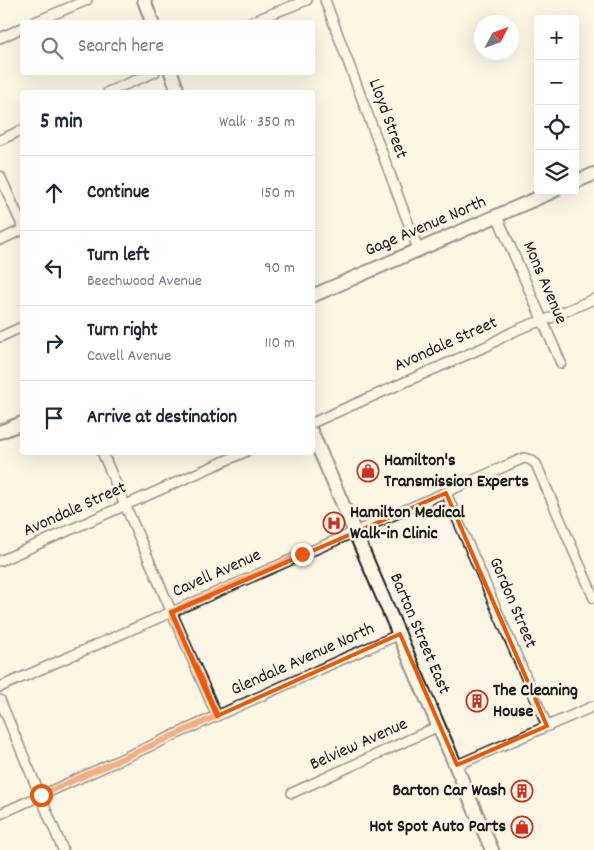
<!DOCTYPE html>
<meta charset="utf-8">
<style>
body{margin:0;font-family:Dekko,sans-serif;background:#f6f6f7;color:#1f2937}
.controls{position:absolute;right:15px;top:15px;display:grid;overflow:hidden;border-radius:5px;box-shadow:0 5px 20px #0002}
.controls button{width:45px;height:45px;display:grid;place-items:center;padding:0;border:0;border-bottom:1px solid #e0e1e3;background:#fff;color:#1f2937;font:25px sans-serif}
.compass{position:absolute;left:474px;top:15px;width:45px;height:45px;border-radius:50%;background:#fff;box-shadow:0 5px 20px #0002;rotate:49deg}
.stop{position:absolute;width:15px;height:15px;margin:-11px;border:4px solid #ea580c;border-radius:50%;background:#fff}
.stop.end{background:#ea580c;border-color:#fff;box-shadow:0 1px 5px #0008}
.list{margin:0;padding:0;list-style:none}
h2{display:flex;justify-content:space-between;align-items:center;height:65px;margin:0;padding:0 20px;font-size:21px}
h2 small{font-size:16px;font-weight:400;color:#747a83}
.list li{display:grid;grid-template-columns:32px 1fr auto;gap:15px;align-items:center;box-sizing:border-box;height:75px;padding:0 20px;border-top:1px solid #e0e1e3}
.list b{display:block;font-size:19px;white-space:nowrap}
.list p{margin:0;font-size:16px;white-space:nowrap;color:#747a83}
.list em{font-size:16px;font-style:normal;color:#747a83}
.icon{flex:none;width:28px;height:28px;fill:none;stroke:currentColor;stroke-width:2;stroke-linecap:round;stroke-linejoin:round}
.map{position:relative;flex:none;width:594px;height:850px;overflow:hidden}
.search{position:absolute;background:#fff;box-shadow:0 5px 20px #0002;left:20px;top:20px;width:295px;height:55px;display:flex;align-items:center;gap:12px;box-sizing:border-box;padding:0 18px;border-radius:5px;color:#747a83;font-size:19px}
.panel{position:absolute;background:#fff;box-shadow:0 5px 20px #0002;left:20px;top:90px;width:295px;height:365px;border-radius:5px}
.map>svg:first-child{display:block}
</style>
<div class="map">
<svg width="594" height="850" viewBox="0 0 594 850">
<rect width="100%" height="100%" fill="#fcf5e5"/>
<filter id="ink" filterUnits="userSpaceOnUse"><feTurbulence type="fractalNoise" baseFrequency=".02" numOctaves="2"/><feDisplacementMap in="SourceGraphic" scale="10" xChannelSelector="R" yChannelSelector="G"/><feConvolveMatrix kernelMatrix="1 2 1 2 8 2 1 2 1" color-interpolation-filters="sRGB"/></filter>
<g filter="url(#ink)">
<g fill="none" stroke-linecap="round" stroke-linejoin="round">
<!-- street casing -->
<g stroke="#1c1c1c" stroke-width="12">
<g id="street">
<path d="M325 0 418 249"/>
<path d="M35 22 87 0"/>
<path d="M251 22 307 0"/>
<path d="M0 38 22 28"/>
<path d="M108 92 155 72"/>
<path d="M0 140 22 130"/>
<path d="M0 176 22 225"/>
<path d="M497 216 561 363"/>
<path d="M0 240 22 230"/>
<path d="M0 337 22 327"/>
<path d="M312 423 489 345C505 335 525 325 543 321L594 299"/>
<path d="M102 452 217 716"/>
<path d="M446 493 547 726"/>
<path d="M0 561 245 452"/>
<path d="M0 687 524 458 531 460 536 464 594 598"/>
<path d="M0 700 63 850"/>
<path d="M457 765 594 706"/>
<path d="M292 793 439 726"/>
<path d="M0 814 347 657 400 634"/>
</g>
</g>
<!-- secondary casing -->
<g stroke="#1c1c1c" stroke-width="16">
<g id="secondary">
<path d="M144 0 152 22"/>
<path d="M171 72 178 92"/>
<path d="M575 182 594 174"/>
<path d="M312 296 554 191"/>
<path d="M0 432 22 423"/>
<path d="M312 433 492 850"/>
</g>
</g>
<!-- street -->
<use href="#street" stroke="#fcf5e5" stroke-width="9"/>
<!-- secondary -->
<use href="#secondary" stroke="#fcf5e5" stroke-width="12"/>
</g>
</g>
<g fill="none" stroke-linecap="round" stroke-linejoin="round" filter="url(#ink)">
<!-- route -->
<path stroke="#ea580c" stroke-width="6" d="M41 795 217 716 171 612 302 554"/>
</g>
<!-- marked area -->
<path d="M0 0H594V850H0ZM446 493 547 726 457 765 400 634 217 716 171 612Z" fill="#fcf5e5" fill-opacity=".55" fill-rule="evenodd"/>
<path fill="none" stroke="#e8590c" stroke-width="4" stroke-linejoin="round" d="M446 493 547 726 457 765 400 634 217 716 171 612Z"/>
<!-- icons -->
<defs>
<g id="shop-ring" transform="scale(1.125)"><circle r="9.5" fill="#fcf5e5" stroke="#c8321e" stroke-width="1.5"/><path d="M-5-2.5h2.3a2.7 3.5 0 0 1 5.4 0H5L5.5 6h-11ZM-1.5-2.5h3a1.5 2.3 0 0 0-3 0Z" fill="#c8321e"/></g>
<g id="hospital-ring" transform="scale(1.125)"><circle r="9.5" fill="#fcf5e5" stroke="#c8321e" stroke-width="1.5"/><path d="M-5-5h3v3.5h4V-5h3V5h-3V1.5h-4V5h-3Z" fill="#c8321e"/></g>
<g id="building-ring" transform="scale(1.125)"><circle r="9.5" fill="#fcf5e5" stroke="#c8321e" stroke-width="1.5"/><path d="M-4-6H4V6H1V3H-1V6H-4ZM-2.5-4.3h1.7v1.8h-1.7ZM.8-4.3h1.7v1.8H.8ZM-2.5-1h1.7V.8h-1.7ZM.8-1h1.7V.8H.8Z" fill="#c8321e"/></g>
</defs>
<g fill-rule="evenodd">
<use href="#shop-ring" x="368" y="471"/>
<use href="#hospital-ring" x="334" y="523"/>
<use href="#building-ring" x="477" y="701"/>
<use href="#building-ring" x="522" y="791"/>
<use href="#shop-ring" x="522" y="827"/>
</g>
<g text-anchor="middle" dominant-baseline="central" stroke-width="5" stroke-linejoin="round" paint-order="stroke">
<!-- street labels -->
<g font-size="18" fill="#1c1c1c" stroke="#fcf5e5">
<text transform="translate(387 119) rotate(70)">Lloyd Street</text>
<text transform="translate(426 227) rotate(-23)">Gage Avenue North</text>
<text transform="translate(544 283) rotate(67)">Mons Avenue</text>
<text transform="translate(446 345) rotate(-24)">Avondale Street</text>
<text transform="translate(75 510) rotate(-24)">Avondale Street</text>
<text transform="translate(217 574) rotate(-24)">Cavell Avenue</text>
<text transform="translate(512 603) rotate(67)">Gordon Street</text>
<text transform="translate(419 634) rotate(67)">Barton Street East</text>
<text transform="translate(303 660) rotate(-24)">Glendale Avenue North</text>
<text transform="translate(359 745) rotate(-24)">Belview Avenue</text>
</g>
<!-- poi labels -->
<g font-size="18" font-weight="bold" fill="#1c1c1c" stroke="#fcf5e5" text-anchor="start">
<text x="384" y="461">Hamilton's<tspan x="384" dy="21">Transmission Experts</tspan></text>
<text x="350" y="513">Hamilton Medical<tspan x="350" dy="21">Walk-in Clinic</tspan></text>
<text x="493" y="691">The Cleaning<tspan x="493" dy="21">House</tspan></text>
<text x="506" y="791" text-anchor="end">Barton Car Wash</text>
<text x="506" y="827" text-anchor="end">Hot Spot Auto Parts</text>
</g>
</g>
</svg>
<div class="controls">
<button>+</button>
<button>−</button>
<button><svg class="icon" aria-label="locate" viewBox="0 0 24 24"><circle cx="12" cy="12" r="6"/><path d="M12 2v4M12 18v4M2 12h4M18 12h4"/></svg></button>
<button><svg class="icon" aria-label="layers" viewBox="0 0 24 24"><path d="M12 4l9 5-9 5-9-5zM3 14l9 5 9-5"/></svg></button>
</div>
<svg class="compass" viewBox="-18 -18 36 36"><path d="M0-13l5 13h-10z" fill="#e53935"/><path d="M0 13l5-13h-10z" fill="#747a83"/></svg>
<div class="stop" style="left:41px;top:795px"></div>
<div class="stop end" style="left:302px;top:554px"></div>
<div class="search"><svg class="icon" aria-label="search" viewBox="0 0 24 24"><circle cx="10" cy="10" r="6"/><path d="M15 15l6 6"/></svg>Search here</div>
<section class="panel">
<h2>5 min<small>Walk · 350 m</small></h2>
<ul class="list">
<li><svg class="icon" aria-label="ahead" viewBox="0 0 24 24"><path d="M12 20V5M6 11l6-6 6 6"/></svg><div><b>Continue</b></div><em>150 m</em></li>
<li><svg class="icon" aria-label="left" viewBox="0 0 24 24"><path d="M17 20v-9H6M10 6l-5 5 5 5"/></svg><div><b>Turn left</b><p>Beechwood Avenue</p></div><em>90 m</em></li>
<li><svg class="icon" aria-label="right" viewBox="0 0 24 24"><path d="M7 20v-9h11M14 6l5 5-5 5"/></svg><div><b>Turn right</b><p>Cavell Avenue</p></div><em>110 m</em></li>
<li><svg class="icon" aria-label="arrive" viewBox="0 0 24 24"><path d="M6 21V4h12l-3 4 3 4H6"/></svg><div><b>Arrive at destination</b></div></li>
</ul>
</section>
</div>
